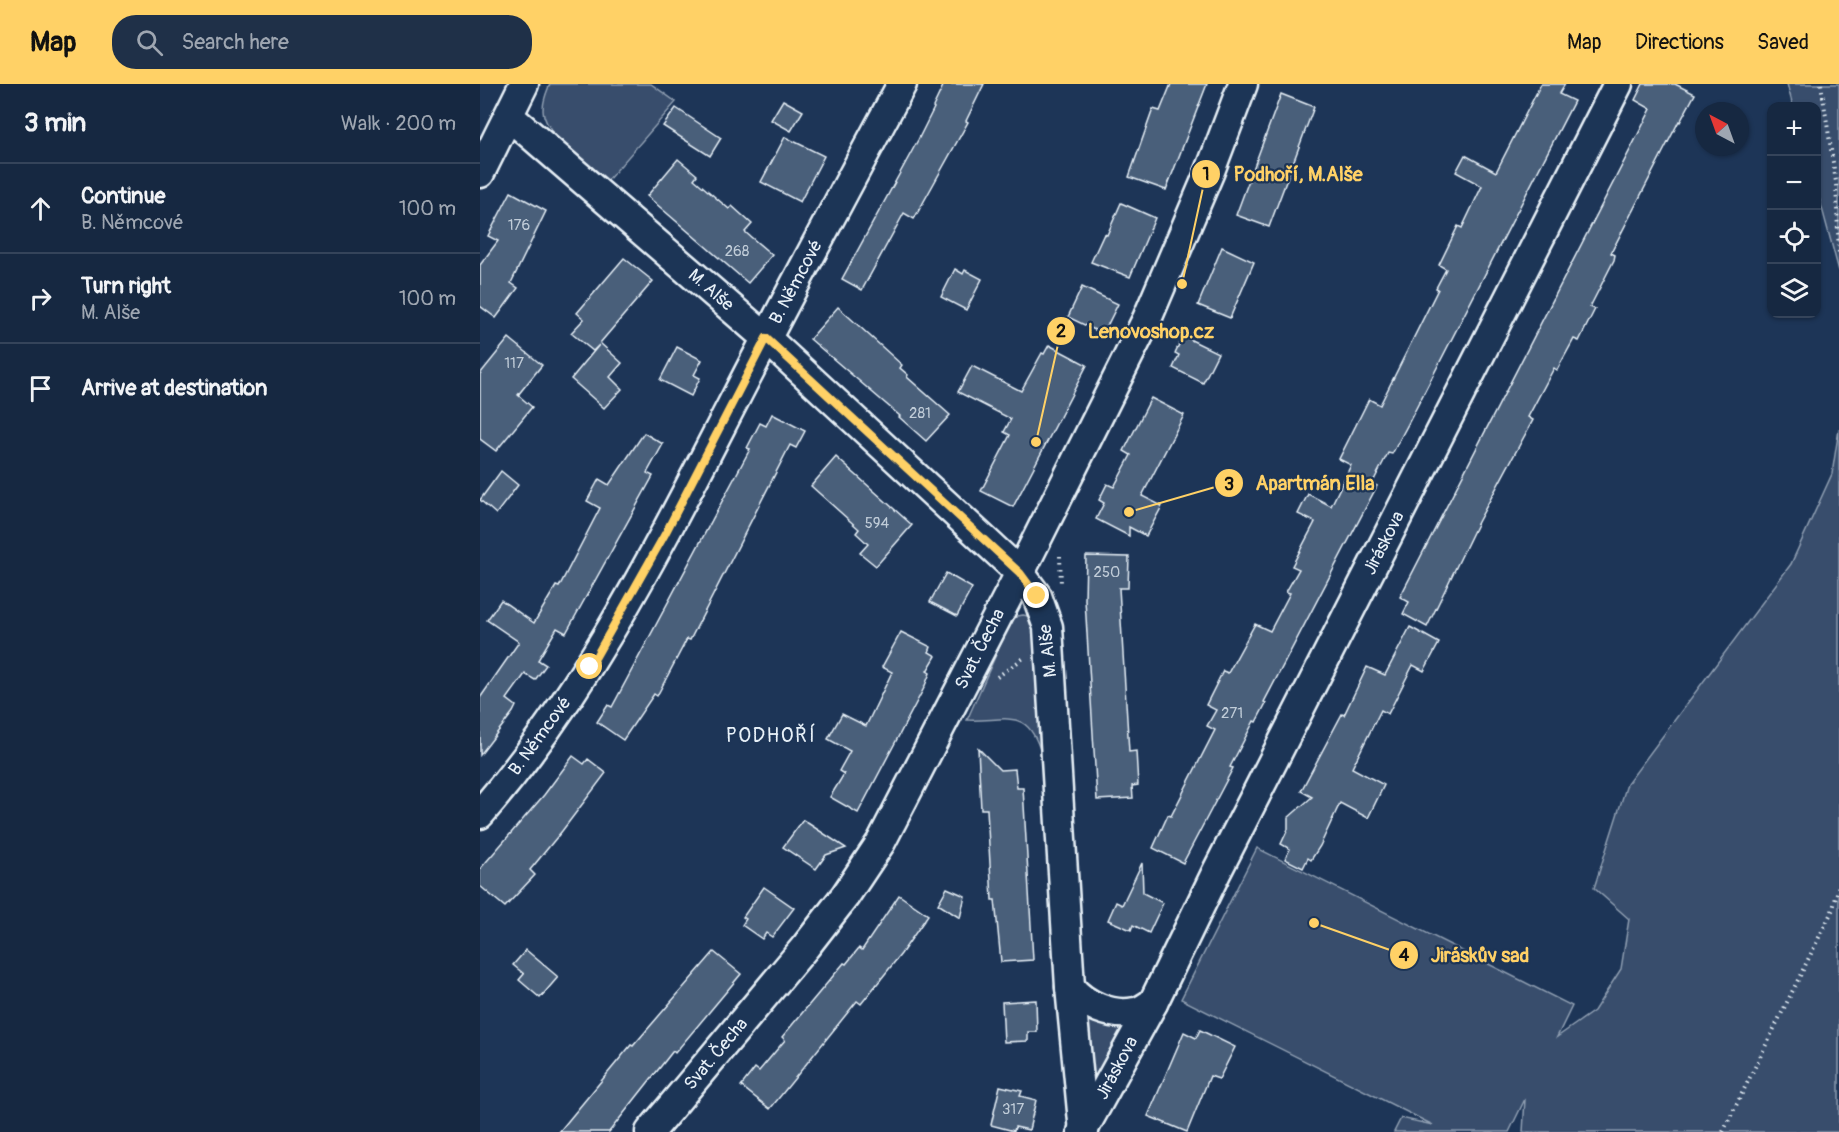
<!DOCTYPE html>
<meta charset="utf-8">
<style>
body{margin:0;font-family:Pangolin,sans-serif;background:#1f3048;color:#f1f3f6}
.controls{position:absolute;right:18px;top:18px;display:grid;overflow:hidden;border-radius:12px;box-shadow:0 2px 4px #0004}
.controls button{width:54px;height:54px;display:grid;place-items:center;padding:0;border:0;border-bottom:2px solid #35445a;background:#162841;color:#f1f3f6;font:30px sans-serif}
.compass{position:absolute;left:1215px;top:18px;width:54px;height:54px;border-radius:50%;background:#162841;box-shadow:0 2px 4px #0004;rotate:319deg}
.stop{position:absolute;width:18px;height:18px;margin:-14px;border:4px solid #ffd166;border-radius:50%;background:#fff}
.stop.end{background:#ffd166;border-color:#fff;box-shadow:0 2px 6px #0008}
.list{margin:0;padding:0;list-style:none}
h2{display:flex;justify-content:space-between;align-items:center;height:78px;margin:0;padding:0 24px;font-size:26px}
h2 small{font-size:20px;font-weight:400;color:#9ea6b1}
.list li{display:grid;grid-template-columns:39px 1fr auto;gap:18px;align-items:center;box-sizing:border-box;height:90px;padding:0 24px;border-top:2px solid #35445a}
.list b{display:block;font-size:22px;white-space:nowrap}
.list p{margin:0;font-size:20px;white-space:nowrap;color:#9ea6b1}
.list em{font-size:20px;font-style:normal;color:#9ea6b1}
.icon{flex:none;width:33px;height:33px;fill:none;stroke:currentColor;stroke-width:2;stroke-linecap:round;stroke-linejoin:round}
.map{position:relative;flex:none;width:1359px;height:1048px;overflow:hidden}
header{display:flex;align-items:center;gap:36px;box-sizing:border-box;height:84px;padding:0 30px;background:#ffd166;color:#111}
header strong{font-size:28px}
nav{display:flex;gap:33px;margin-inline-start:auto;font-size:21px}
.search{width:420px;height:54px;background:#1f3048;display:flex;align-items:center;gap:15px;box-sizing:border-box;padding:0 21px;border-radius:24px;color:#9ea6b1;font-size:22px}
main{display:flex}
aside{flex:1;background:#162841}
.map>svg:first-child{display:block}
</style>
<header>
<strong>Map</strong>
<div class="search"><svg class="icon" aria-label="search" viewBox="0 0 24 24"><circle cx="10" cy="10" r="6"/><path d="M15 15l6 6"/></svg>Search here</div>
<nav><a>Map</a><a>Directions</a><a>Saved</a></nav>
</header>
<main>
<aside>
<h2>3 min<small>Walk · 200 m</small></h2>
<ul class="list">
<li><svg class="icon" aria-label="ahead" viewBox="0 0 24 24"><path d="M12 20V5M6 11l6-6 6 6"/></svg><div><b>Continue</b><p>B. Němcové</p></div><em>100 m</em></li>
<li><svg class="icon" aria-label="right" viewBox="0 0 24 24"><path d="M7 20v-9h11M14 6l5 5-5 5"/></svg><div><b>Turn right</b><p>M. Alše</p></div><em>100 m</em></li>
<li><svg class="icon" aria-label="arrive" viewBox="0 0 24 24"><path d="M6 21V4h12l-3 4 3 4H6"/></svg><div><b>Arrive at destination</b></div></li>
</ul>
</aside>
<div class="map">
<svg width="1359" height="1048" viewBox="0 0 1359 1048">
<rect width="100%" height="100%" fill="#1d3557"/>
<filter id="ink" filterUnits="userSpaceOnUse"><feTurbulence type="fractalNoise" baseFrequency=".0167" numOctaves="2"/><feDisplacementMap in="SourceGraphic" scale="12" xChannelSelector="R" yChannelSelector="G"/><feConvolveMatrix kernelMatrix="1 2 1 2 8 2 1 2 1" color-interpolation-filters="sRGB"/></filter>
<g filter="url(#ink)">
<!-- green -->
<g fill="#374d6c" stroke="#909fb2" stroke-width="1.5">
<path d="M70 0H171L196 18 128 96C109 80 71 56 64 32 61 23 66 9 70 0Z"/>
<path d="M1307 0H1359V187L1337 106 1336 22H1313Z"/>
<path d="M1359 345V1048H1043L1045 1015 1029 1048H914L921 1034 953 1041 701 915 777 764 1092 922 1077 953 1114 927 1141 885 1149 835 1114 804 1147 700 1311 480 1352 390Z"/>
<path d="M543 531 548 532 554 540 562 672C548 621 526 638 487 636L531 537 538 532Z"/>
<path d="M605 930 647 943 613 1006Z"/>
</g>
<!-- building -->
<g fill="#495e7a" stroke="#e8f1f8" stroke-width="1.5">
<path d="M464 0H504L486 37 488 38 434 135 424 129 382 206 362 195 438 56 454 24 453 23Z"/>
<path d="M691 0H727L686 106 649 93 673 25 680 27Z"/>
<path d="M1061 0H1085L1079 10 1094 17 928 340 912 370 908 369 892 400 897 402 784 618 786 619 776 638 774 637 750 683 753 684 703 779 673 764 688 731 691 732 735 646 727 642 736 626 726 621 743 587 748 589 775 540 790 547 810 509 806 508 819 485 812 482 835 438 818 430 828 410 851 422 871 381 859 375 889 315 900 321 958 205 956 204 966 185 959 181 978 142 982 144 1002 102 976 88 985 71 1016 88Z"/>
<path d="M1163 0H1195L1215 10 1200 38 1199 37 1131 169 1135 171 1134 176 1110 223 1115 225 1099 257 1094 255 1077 286 1074 284 1048 333 1053 336 998 438 947 543 923 530 929 518 920 513 1171 25 1155 16Z"/>
<path d="M801 10 834 23 789 143 756 131Z"/>
<path d="M303 16 323 27 311 47 291 36Z"/>
<path d="M196 24 241 54 230 72 183 42Z"/>
<path d="M305 53 344 72 320 118 281 98Z"/>
<path d="M198 75 217 91 214 95 249 125 252 122 272 140 265 148 292 171 268 199 167 112Z"/>
<path d="M31 108 66 127 31 199 38 204 16 234 0 222V181L18 157 8 152Z"/>
<path d="M641 119 675 134 650 193 611 178 624 150 627 151Z"/>
<path d="M742 163 774 178 750 234 718 221Z"/>
<path d="M144 174 173 197 120 259 142 279 130 293 142 305 124 324 91 295 119 261 113 267 91 249 104 235 97 229Z"/>
<path d="M475 185 483 190 485 186 502 195 486 226 461 213Z"/>
<path d="M602 203 638 220 623 250 588 233Z"/>
<path d="M358 223 422 281 420 284 428 291 427 293 470 331 446 357 419 333 420 332 330 255Z"/>
<path d="M703 252 738 269 723 299 693 284 699 271 695 269Z"/>
<path d="M29 254 62 281 38 311 52 323 16 367 0 355V290Z"/>
<path d="M569 261 607 281 533 423 501 407 530 351 524 348 531 335 478 308 492 282 541 307 562 269 564 270Z"/>
<path d="M197 263 222 276 214 291 220 294 211 312 180 296Z"/>
<path d="M671 314 704 331 662 412 682 422 666 452 649 443V452L616 435 624 419 619 416 627 400 634 403 651 371 644 367Z"/>
<path d="M292 330 325 347 316 364 310 361 210 556 207 555 177 612 174 610 143 656 117 638 128 621 132 623 270 365 267 364 280 339 286 342Z"/>
<path d="M164 349 183 360 167 389 173 392 86 549 77 544 58 576 66 581 55 596 45 590 27 615 36 622 33 628 0 671V614L39 558 7 536 21 516 54 539 76 502 79 503 120 424 107 417 119 395 129 401Z"/>
<path d="M356 373 432 441 396 482 380 469 388 460 376 449 379 445 331 402Z"/>
<path d="M21 387 38 401 16 430 0 416Z"/>
<path d="M606 472 649 473 648 504H639L649 668 656 667 658 701 652 702 653 714 617 716 605 516Z"/>
<path d="M466 489 492 504 477 532 450 518Z"/>
<path d="M930 543 959 559 944 587 933 581 908 630 901 626 872 684 904 701 888 734 860 719 840 762 831 776 828 774 823 784 805 775 810 765 801 760 808 745V734L832 713 821 707 862 630 864 631 887 583 905 591Z"/>
<path d="M421 548 451 563 449 568 456 572 447 587 450 589 444 604 378 729 350 713 364 690 359 687 370 667 348 655 362 630 386 642 412 588 402 583Z"/>
<path d="M498 664 520 686 535 685 537 704H543L553 876 521 878 515 816H512L507 725H501Z"/>
<path d="M93 672 104 680 108 675 126 689 82 747 50 786 55 791 25 823 0 802V785L64 711Z"/>
<path d="M323 736 366 764 346 771 336 785 303 763Z"/>
<path d="M662 779 663 809 683 819 669 849 653 841 651 846 628 836 636 818 642 821Z"/>
<path d="M284 803 314 824 292 853 286 849 282 855 262 841 266 835 263 833Z"/>
<path d="M467 804 485 812 480 834 458 820Z"/>
<path d="M419 811 448 831 421 870 381 920 377 917 290 1025 261 1002 275 984 279 987 305 956 302 953 364 879 366 880 379 864 382 866Z"/>
<path d="M46 866 78 893 60 914 39 896 44 890 33 881Z"/>
<path d="M234 868 261 890 195 969 193 967 129 1048H79L151 961 153 962Z"/>
<path d="M556 916 557 948H548V957L524 958 522 918Z"/>
<path d="M720 946 755 963 739 995 730 992 707 1048 668 1032 704 948 716 954Z"/>
<path d="M520 1002 542 1007 540 1012 556 1016 549 1046 535 1043 534 1047 511 1041Z"/>
</g>
<g fill="none" stroke-linecap="round" stroke-linejoin="round">
<!-- street casing -->
<g stroke="#e8f1f8" stroke-width="33">
<g id="street">
<path d="M29 32 286 254 540 489 557 512 568 543 590 903 604 1048"/>
<path d="M0 89 44 0"/>
<path d="M0 730C108 606 181 458 256 313 310 208 366 104 422 0"/>
<path d="M590 903C604 921 632 933 655 928 662 927 667 922 673 919"/>
<path d="M170 1048 326 862 365 812 401 758 540 489 667 235 730 87 763 0"/>
<path d="M602 1048 673 919 736 789 1138 0"/>
</g>
</g>
<!-- path -->
<g stroke="#e8f1f8" stroke-width="4" stroke-dasharray="1.5 4.5" stroke-linecap="butt">
<path d="M1341 0 1356 98 1359 171"/>
<path d="M580 472 581 500"/>
<path d="M517 593 545 573"/>
<path d="M1243 1048 1353 825 1359 801"/>
</g>
<!-- street -->
<use href="#street" stroke="#1d3557" stroke-width="28"/>
</g>
</g>
<g fill="none" stroke-linecap="round" stroke-linejoin="round" filter="url(#ink)">
<!-- route -->
<path stroke="#ffd166" stroke-width="8" d="M110 583 185 450 286 254 540 489 557 512"/>
</g>
<g text-anchor="middle" dominant-baseline="central" stroke-width="4.5" stroke-linejoin="round" paint-order="stroke">
<!-- number labels -->
<g font-size="15" fill="#c0ccd8">
<text x="39" y="141">176</text>
<text x="257" y="167">268</text>
<text x="34" y="279">117</text>
<text x="440" y="329">281</text>
<text x="397" y="439">594</text>
<text x="627" y="488">250</text>
<text x="752" y="629">271</text>
<text x="533" y="1025">317</text>
</g>
<!-- street labels -->
<g font-size="18" fill="#e8f1f8" stroke="#1d3557">
<text transform="translate(316 198) rotate(-62)">B. Němcové</text>
<text transform="translate(231 206) rotate(41)">M. Alše</text>
<text transform="translate(904 459) rotate(-63)">Jiráskova</text>
<text transform="translate(500 565) rotate(-63)">Svat. Čecha</text>
<text transform="translate(568 567) rotate(-96)">M. Alše</text>
<text transform="translate(60 652) rotate(-54)">B. Němcové</text>
<text transform="translate(236 970) rotate(-50)">Svat. Čecha</text>
<text transform="translate(637 984) rotate(-62)">Jiráskova</text>
</g>
<!-- neighbourhood labels -->
<g font-size="20" letter-spacing="1.5" fill="#e8f1f8" stroke="#1d3557">
<text x="291" y="651">PODHOŘÍ</text>
</g>
</g>
<!-- callouts -->
<path fill="none" stroke="#ffd166" stroke-width="2" d="M702 200L726 90M556 358L581 247M649 428L749 399M834 839L924 871"/>
<g fill="#ffd166" stroke="#1d3557" stroke-width="2">
<circle cx="702" cy="200" r="6"/>
<circle cx="556" cy="358" r="6"/>
<circle cx="649" cy="428" r="6"/>
<circle cx="834" cy="839" r="6"/>
<circle cx="726" cy="90" r="15"/>
<circle cx="581" cy="247" r="15"/>
<circle cx="749" cy="399" r="15"/>
<circle cx="924" cy="871" r="15"/>
</g>
<g font-size="18" text-anchor="middle" font-weight="bold" fill="#111">
<text x="726" y="96">1</text>
<text x="581" y="253">2</text>
<text x="749" y="406">3</text>
<text x="924" y="877">4</text>
</g>
<g font-size="20" text-anchor="middle" font-weight="bold" fill="#ffd166" stroke="#1d3557" stroke-width="4.5" stroke-linejoin="round" paint-order="stroke">
<text x="818" y="97">Podhoří, M.Alše</text>
<text x="671" y="254">Lenovoshop.cz</text>
<text x="835" y="406">Apartmán Ella</text>
<text x="1000" y="878">Jiráskův sad</text>
</g>
</svg>
<div class="controls">
<button>+</button>
<button>−</button>
<button><svg class="icon" aria-label="locate" viewBox="0 0 24 24"><circle cx="12" cy="12" r="6"/><path d="M12 2v4M12 18v4M2 12h4M18 12h4"/></svg></button>
<button><svg class="icon" aria-label="layers" viewBox="0 0 24 24"><path d="M12 4l9 5-9 5-9-5zM3 14l9 5 9-5"/></svg></button>
</div>
<svg class="compass" viewBox="-18 -18 36 36"><path d="M0-13l5 13h-10z" fill="#e53935"/><path d="M0 13l5-13h-10z" fill="#9ea6b1"/></svg>
<div class="stop" style="left:110px;top:583px"></div>
<div class="stop end" style="left:557px;top:512px"></div>
</div>
</main>
